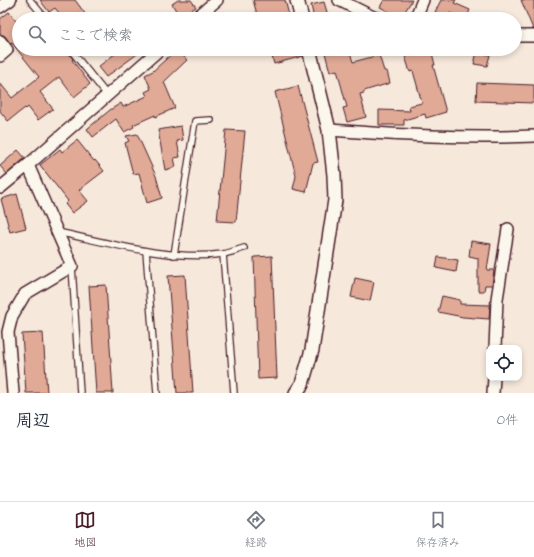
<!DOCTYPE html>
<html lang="ja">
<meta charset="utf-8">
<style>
body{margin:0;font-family:"Architects Daughter","Klee One",sans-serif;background:#f6f6f7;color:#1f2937}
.controls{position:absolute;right:12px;bottom:12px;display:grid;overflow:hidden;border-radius:8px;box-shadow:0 2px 6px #0003}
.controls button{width:36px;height:36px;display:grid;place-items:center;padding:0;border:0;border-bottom:1px solid #e0e1e3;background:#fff;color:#1f2937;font:20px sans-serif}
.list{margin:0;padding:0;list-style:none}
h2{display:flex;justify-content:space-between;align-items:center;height:52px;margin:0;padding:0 16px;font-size:17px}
h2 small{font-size:13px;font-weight:400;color:#747a83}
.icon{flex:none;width:22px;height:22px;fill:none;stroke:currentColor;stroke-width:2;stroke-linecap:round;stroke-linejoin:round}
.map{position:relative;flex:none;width:534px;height:393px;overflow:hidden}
.search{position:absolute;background:#fff;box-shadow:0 2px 6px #0003;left:12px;right:12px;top:12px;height:44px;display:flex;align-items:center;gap:10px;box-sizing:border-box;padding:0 14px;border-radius:22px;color:#747a83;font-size:15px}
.sheet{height:108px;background:#fff}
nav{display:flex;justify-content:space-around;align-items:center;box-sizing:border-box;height:56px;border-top:1px solid #e0e1e3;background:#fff;font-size:11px;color:#747a83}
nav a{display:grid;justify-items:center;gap:2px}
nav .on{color:#4a1f2b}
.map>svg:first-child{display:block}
</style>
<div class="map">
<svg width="534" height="393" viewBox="0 0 534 393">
<rect width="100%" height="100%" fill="#f6e8db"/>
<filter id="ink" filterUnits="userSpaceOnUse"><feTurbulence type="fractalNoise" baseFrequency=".025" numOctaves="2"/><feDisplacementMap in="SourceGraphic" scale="8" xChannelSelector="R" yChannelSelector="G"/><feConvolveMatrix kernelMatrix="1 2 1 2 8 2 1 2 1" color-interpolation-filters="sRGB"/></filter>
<g filter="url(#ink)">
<!-- building -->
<g fill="#e0aa96" stroke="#4a1f2b">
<path d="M40 0H75L89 19H64L55 8 49 12Z"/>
<path d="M178 0H191L196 7 180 17 172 4Z"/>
<path d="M253 0H285L290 19H274L273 14 258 18Z"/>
<path d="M384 0H412L401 18 380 7Z"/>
<path d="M441 0H456L454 3 470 10 466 19H462L450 13 448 18 435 12Z"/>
<path d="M521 0H534V29H533Z"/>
<path d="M324 2 329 19H314L311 5Z"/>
<path d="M9 12 19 25V49H66L73 59 72 60 90 84 74 97 59 77 40 92 53 109 38 120 28 107 26 109 25 108 8 121 0 111V83L12 98 39 77 12 43 11 44 5 36 0 34V19Z"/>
<path d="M121 49H144L106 77 98 67Z"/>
<path d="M177 49 187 60 164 82 175 108 155 117V115L133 125 134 127 124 132 116 119 93 137 87 129 110 110 121 103 123 107 147 96 145 92 151 89 145 75 153 71Z"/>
<path d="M270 49H301L303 56 274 64Z"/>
<path d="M324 49H349L353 62 379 55 384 71H387L390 83 364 91V93L360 94 366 117 347 122 343 108 347 107 337 70 330 72Z"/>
<path d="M431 49 435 65H433L446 112 426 118 425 114 404 120V125H379V110L410 111 409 106 422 103 413 71 410 72 405 56Z"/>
<path d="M477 52 490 55 487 66 474 64Z"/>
<path d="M477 83 534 85V103L476 101Z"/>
<path d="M298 86 318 162 313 163 306 192 293 189 296 176 275 92Z"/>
<path d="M181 126 183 140 177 141 180 157 174 158 176 167 165 170 158 130Z"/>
<path d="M226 130 245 131 236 222 217 221Z"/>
<path d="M137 134 156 176 162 198 147 203 139 173 133 174 125 143 129 141 126 136Z"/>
<path d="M77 140 94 161 95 160 104 171 79 190 88 201 72 213 65 204 68 201 40 165 60 149 62 152Z"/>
<path d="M18 150 25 158 7 174 0 166Z"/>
<path d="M17 194 26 228 10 232 1 199Z"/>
<path d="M471 241 491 244 487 270H494L492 285H485L484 291H478V258L469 256Z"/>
<path d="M272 256 277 378 258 379 254 257Z"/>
<path d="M438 257 458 260 456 272 436 268Z"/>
<path d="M185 275 193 393H177L168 276Z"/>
<path d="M355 278 374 282 370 301 351 297Z"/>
<path d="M106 285 113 393H96L89 286Z"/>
<path d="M442 296 460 300V304L490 305 489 319 463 317 438 312Z"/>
<path d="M43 333 47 393H26L22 334Z"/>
</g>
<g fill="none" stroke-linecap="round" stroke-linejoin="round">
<!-- service casing -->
<g stroke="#4a1f2b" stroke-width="8">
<g id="service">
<path d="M30 0 46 19"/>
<path d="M70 49 107 95"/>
<path d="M57 232C110 243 168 261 223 254 230 253 237 250 244 248"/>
<path d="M146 251 157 393"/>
<path d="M223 254 234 393"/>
<path d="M174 255 195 121 211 120"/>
<path d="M72 266 80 393"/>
</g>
</g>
<!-- minor casing -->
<g stroke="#4a1f2b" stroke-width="14">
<g id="minor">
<path d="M339 0 373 17 382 19"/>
<path d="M0 7 10 0"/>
<path d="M195 19 217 0"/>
<path d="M415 19 423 0"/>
<path d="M515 36H534"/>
<path d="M0 41 7 50 0 56"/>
<path d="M329 130C397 135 465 139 534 136"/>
<path d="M0 188 28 165 160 49"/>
<path d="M495 348 497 299 508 229"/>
<path d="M13 393 8 332 12 316 25 294 72 266 28 165"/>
<path d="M493 393 494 378"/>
</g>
</g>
<!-- tertiary casing -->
<g stroke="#4a1f2b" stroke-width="16">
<g id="tertiary">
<path d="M297 0 302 19"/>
<path d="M296 393 302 384 312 350 335 200 334 175 329 130 309 49"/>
</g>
</g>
<!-- service -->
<use href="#service" stroke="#fbf7ec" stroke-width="5.5"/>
<!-- minor -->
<use href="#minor" stroke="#fbf7ec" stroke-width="11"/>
<!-- tertiary -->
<use href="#tertiary" stroke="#fbf7ec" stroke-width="13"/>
</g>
</g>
</svg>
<div class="controls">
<button><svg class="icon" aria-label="locate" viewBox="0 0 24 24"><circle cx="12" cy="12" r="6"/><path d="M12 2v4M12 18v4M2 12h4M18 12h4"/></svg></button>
</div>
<div class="search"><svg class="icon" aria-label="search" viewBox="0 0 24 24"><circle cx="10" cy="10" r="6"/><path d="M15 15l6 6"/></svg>ここで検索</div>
</div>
<section class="sheet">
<h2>周辺<small>0件</small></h2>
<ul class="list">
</ul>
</section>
<nav>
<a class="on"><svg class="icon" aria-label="map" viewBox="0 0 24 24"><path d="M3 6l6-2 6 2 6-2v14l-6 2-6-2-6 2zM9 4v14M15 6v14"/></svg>地図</a>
<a><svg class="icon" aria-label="directions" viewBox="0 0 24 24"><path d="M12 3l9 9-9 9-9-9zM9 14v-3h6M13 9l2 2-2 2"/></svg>経路</a>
<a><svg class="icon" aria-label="saved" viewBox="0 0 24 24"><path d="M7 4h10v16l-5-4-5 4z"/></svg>保存済み</a>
</nav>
